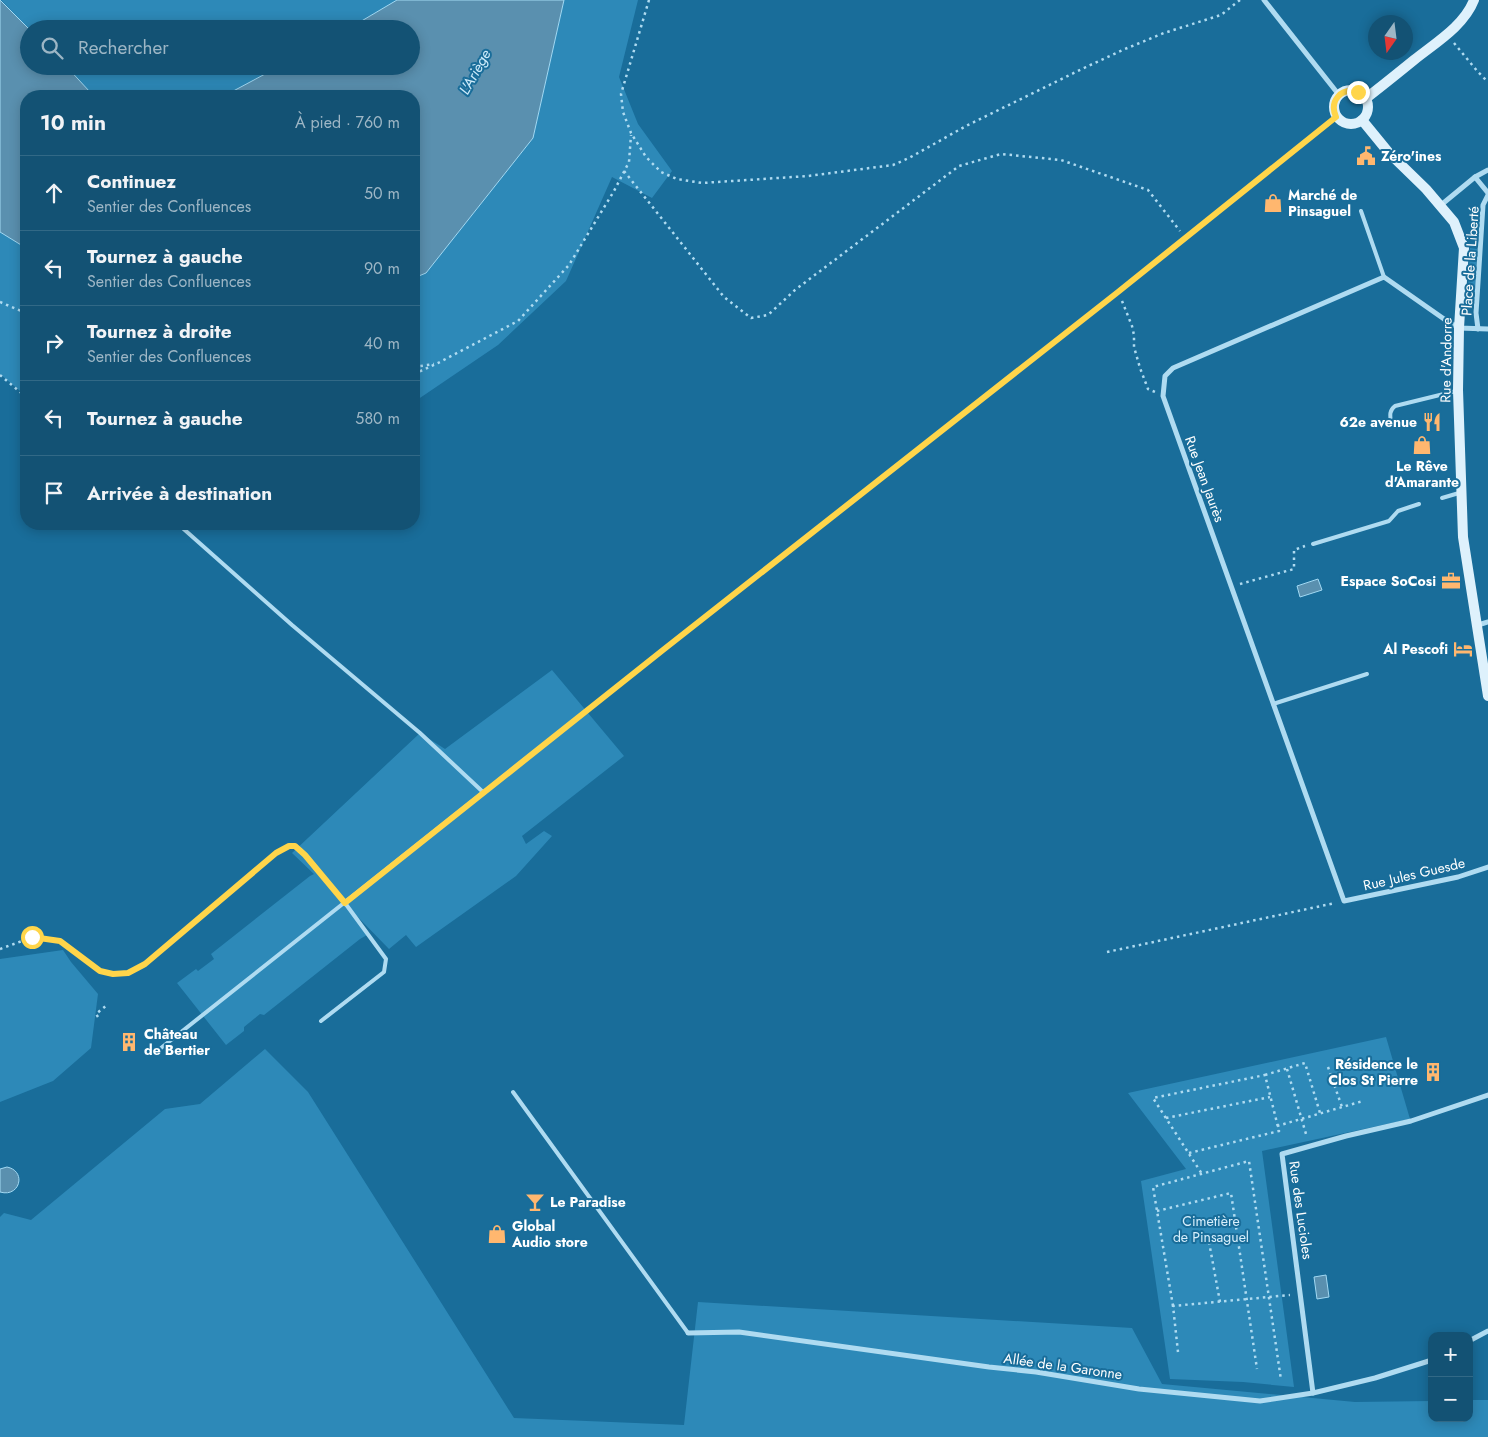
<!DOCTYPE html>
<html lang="fr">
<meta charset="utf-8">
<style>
body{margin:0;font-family:Jost,sans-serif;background:#1c5879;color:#f1f3f6}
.controls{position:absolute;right:15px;bottom:15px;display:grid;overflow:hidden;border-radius:10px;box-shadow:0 2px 12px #0003}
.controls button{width:45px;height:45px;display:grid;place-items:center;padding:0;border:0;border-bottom:1px solid #326986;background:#135274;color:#f1f3f6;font:25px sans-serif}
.compass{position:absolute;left:1368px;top:15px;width:45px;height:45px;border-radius:50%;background:#135274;box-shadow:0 2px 12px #0003;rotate:194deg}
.stop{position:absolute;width:15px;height:15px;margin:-11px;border:4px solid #ffd54a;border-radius:50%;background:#fff}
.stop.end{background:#ffd54a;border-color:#fff;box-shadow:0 1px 5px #0008}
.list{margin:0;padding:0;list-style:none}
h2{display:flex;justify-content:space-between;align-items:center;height:65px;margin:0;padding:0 20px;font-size:21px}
h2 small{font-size:16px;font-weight:400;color:#9db6c5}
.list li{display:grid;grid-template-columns:32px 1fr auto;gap:15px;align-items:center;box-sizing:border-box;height:75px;padding:0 20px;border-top:1px solid #326986}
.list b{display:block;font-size:19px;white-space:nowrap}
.list p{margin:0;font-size:16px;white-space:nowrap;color:#9db6c5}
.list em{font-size:16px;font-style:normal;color:#9db6c5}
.icon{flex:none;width:28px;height:28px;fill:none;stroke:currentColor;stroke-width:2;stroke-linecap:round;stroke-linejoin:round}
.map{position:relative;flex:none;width:1488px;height:1437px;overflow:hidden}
.search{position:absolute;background:#135274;box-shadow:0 2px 12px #0003;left:20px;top:20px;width:400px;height:55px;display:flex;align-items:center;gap:12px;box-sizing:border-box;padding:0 18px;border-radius:28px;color:#9db6c5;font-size:19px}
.panel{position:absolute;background:#135274;box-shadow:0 2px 12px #0003;left:20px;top:90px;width:400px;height:440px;border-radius:20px}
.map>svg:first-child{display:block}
</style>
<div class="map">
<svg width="1488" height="1437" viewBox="0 0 1488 1437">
<rect width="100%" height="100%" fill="#196d9a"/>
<!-- green -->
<g fill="#2d89b8">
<path d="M1 0H397L348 29H29Z"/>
<path d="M564 0H638L619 77 638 124 672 171 652 198 612 177 566 281 498 345 414 402V278L426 273 533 138Z"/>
<path d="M66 66H280L224 96H133L90 92Z"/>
<path d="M0 232 26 248V396L0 374Z"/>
<path d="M1470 248 1477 249 1475 292H1468Z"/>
<path d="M552 670 624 756 522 836 526 844 544 831 552 836 516 876 416 947 406 935 389 949 348 907 367 935 360 939 264 1015 260 1014 244 1027V1031L226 1045 177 983 196 969 198 971 214 959 211 954 310 876 314 874 292 853 420 733 445 749Z"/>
<path d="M63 950 71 962 98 994 91 1048 53 1081 0 1102V959Z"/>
<path d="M1386 1037 1410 1119 1262 1151 1294 1387 1243 1382 1170 1379 1141 1181 1186 1169 1128 1093Z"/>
<path d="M265 1049 308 1092 514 1418 684 1425 698 1302 1132 1328 1162 1384 1355 1402 1432 1401V1418H1469V1400H1488V1437H0V1217L4 1213 31 1220 165 1109 200 1104Z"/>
</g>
<!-- water -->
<g fill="#5a90af" stroke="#a2d9f3">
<path d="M0 0 29 29V66H66L90 92 133 96H26V248L0 232Z"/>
<path d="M397 0H564L533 138 426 273 414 278V96H224L280 66H411V29H348Z"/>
<path d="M1318 579 1322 590 1300 597 1297 586Z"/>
<path d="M7 1167C27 1171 20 1198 0 1192V1169Z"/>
<path d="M1326 1275 1329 1297 1317 1299 1314 1277Z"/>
</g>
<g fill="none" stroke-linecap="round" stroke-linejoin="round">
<!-- path -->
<g stroke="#afdbf1" stroke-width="2.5" stroke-dasharray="2.5 4" stroke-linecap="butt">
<path d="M649 0 621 94 623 112 631 133 646 157 661 172 677 179 702 183 808 176 893 165 909 158 966 126 1086 67 1125 49 1164 33 1221 15 1240 0"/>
<path d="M1454 43 1478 72 1488 82"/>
<path d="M624 171 724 297 751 318 768 315 795 290 959 166 1001 154 1061 160 1148 190 1180 231"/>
<path d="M1122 301 1132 326 1134 335V347L1140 368 1148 389 1155 392"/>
<path d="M0 302 26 313"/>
<path d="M414 367 434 364"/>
<path d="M414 374 438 363 518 321 569 265 614 191 629 162 631 135"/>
<path d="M0 375 26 397"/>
<path d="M1240 584 1294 569V550L1305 546"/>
<path d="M0 949 33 937 60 941 100 971 113 974 128 973 145 964 276 853C281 850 288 844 294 846 305 849 331 886 339 896"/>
<path d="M1107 952 1335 903"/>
<path d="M98 1017 96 1014 107 1005"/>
<path d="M1328 1067 1342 1107"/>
<path d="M1287 1069 1306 1134"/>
<path d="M1265 1075 1305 1063 1320 1113"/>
<path d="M1166 1118 1270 1097"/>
<path d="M1277 1126 1363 1101"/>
<path d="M1189 1153 1279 1131 1265 1075 1153 1098 1202 1174"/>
<path d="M1157 1211 1231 1193 1257 1369"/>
<path d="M1209 1242 1220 1302"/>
<path d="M1173 1306 1153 1187 1249 1161 1281 1380"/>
<path d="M1178 1352 1173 1306 1290 1295"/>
</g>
<!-- lane -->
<g stroke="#afdbf1" stroke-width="4">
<path d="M1361 211 1384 277"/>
<path d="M1391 423C1390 415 1389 411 1395 406L1456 391"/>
<path d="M1442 498 1459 493"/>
<path d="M178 524 292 625 420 733 484 793"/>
<path d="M1313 544 1389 521 1398 511 1419 504"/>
<path d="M1273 704 1367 674"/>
<path d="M321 1021 384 972 386 959 345 903"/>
<path d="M161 1048 663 650 1118 292 1336 117"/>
<path d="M513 1092 688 1333"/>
</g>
<!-- street -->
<g stroke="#afdbf1" stroke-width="5">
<path d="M1264 0 1339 95"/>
<path d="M1475 177 1488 170"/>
<path d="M1441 205 1475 177 1488 193"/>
<path d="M1478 329 1476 313 1483 205 1488 195"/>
<path d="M1488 329 1459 328 1444 319 1384 277 1173 368 1165 376 1163 396 1344 901 1458 877 1488 867"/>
<path d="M1478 625 1488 622"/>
<path d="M688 1333 739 1332 989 1367 1036 1372 1139 1389 1260 1401 1313 1393 1375 1378 1432 1360"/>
<path d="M1469 1341 1488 1331"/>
<path d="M1313 1393 1282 1154 1346 1136 1411 1121 1488 1095"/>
</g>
<!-- secondary -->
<g stroke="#def1fc" stroke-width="10">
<circle cx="1351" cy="107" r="17"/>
<path d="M1365 99C1382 86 1398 73 1414 60 1435 43 1464 26 1474 0"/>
<path d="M1362 120 1389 153 1426 189 1454 222 1464 248 1459 328 1458 390 1463 537 1488 696"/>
</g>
</g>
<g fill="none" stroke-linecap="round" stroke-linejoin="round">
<!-- route -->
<path stroke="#ffd54a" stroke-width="6" d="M32 937 60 941 100 971 113 974 128 973 145 964 276 853 289 846H295L305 855 345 903 663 650 1118 292 1336 117C1329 101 1341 87 1358 92"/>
</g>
<!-- icons -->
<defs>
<g id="civic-bare" transform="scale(1.5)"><path d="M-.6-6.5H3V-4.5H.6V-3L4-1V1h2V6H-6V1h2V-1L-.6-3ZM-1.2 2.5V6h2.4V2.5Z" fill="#ffb76f" stroke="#196d9a" stroke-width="2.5" paint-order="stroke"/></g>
<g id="shop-bare" transform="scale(1.5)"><path d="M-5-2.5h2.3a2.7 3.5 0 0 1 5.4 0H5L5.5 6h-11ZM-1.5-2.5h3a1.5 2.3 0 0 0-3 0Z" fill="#ffb76f" stroke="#196d9a" stroke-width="2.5" paint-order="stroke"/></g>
<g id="restaurant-bare" transform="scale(1.5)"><path d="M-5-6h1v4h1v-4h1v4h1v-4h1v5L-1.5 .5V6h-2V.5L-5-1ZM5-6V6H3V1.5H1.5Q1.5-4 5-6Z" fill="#ffb76f" stroke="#196d9a" stroke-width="2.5" paint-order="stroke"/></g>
<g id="office-bare" transform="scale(1.5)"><path d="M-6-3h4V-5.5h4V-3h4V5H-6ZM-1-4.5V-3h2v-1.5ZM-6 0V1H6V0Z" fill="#ffb76f" stroke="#196d9a" stroke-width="2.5" paint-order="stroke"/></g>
<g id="hotel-bare" transform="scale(1.5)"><path d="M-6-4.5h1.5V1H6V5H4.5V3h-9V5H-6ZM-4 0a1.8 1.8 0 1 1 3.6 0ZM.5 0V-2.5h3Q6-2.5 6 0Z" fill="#ffb76f" stroke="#196d9a" stroke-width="2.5" paint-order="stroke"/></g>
<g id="building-bare" transform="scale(1.5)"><path d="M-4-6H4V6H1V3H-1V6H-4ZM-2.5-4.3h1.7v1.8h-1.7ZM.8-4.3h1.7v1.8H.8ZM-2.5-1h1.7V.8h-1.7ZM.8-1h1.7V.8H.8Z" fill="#ffb76f" stroke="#196d9a" stroke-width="2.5" paint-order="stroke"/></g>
<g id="bar-bare" transform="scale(1.5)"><path d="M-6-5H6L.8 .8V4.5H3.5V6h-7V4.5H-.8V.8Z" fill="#ffb76f" stroke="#196d9a" stroke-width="2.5" paint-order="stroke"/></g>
</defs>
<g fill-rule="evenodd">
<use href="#civic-bare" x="1366" y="156"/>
<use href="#shop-bare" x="1273" y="203"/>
<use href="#restaurant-bare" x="1432" y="422"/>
<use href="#shop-bare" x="1422" y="445"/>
<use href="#office-bare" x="1451" y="581"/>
<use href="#hotel-bare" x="1463" y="649"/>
<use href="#building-bare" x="129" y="1042"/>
<use href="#building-bare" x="1433" y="1072"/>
<use href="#bar-bare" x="535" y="1202"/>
<use href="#shop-bare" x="497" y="1234"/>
</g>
<g text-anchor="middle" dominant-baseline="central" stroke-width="4" stroke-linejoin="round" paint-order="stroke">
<!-- poi labels -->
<g font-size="14" font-weight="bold" fill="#fff" stroke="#196d9a" text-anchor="start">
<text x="1381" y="156">Zéro'ines</text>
<text x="1288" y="195">Marché de<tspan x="1288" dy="16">Pinsaguel</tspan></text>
<text x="1417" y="422" text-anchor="end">62e avenue</text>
<text x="1422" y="466" text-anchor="middle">Le Rêve<tspan x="1422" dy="16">d'Amarante</tspan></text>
<text x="1436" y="581" text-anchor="end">Espace SoCosi</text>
<text x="1448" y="649" text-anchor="end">Al Pescofi</text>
<text x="144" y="1034">Château<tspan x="144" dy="16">de Bertier</tspan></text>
<text x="1418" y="1064" text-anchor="end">Résidence le<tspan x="1418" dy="16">Clos St Pierre</tspan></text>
<text x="550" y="1202">Le Paradise</text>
<text x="512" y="1226">Global<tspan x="512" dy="16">Audio store</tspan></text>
</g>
<!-- street labels -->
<g font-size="14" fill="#fff" stroke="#196d9a">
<text transform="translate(1470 261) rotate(-86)">Place de la Liberté</text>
<text transform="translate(1446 360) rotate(-89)">Rue d'Andorre</text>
<text transform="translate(1205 479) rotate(70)">Rue Jean Jaurès</text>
<text transform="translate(1414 874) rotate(-13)">Rue Jules Guesde</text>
<text transform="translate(1301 1210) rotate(82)">Rue des Lucioles</text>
<text transform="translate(1063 1366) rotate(8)">Allée de la Garonne</text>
</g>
<!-- park labels -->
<g font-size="14" fill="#d7effc" stroke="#196d9a">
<text x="1211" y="1221">Cimetière<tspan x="1211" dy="16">de Pinsaguel</tspan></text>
</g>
<!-- water labels -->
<g font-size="15" font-style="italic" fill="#cdebfa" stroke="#196d9a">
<text transform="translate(475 72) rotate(-61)">L'Ariège</text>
</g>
</g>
</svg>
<div class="controls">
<button>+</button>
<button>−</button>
</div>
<svg class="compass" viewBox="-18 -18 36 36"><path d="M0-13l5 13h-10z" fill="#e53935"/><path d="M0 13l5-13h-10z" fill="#9db6c5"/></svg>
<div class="stop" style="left:32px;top:937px"></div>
<div class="stop end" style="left:1358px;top:92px"></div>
<div class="search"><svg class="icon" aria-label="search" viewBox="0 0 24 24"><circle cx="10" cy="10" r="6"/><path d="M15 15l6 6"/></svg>Rechercher</div>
<section class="panel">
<h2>10 min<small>À pied · 760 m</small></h2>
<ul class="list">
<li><svg class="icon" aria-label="ahead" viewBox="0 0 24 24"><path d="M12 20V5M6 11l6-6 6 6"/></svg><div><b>Continuez</b><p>Sentier des Confluences</p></div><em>50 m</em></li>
<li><svg class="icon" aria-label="left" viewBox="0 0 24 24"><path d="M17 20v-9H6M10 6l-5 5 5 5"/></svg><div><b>Tournez à gauche</b><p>Sentier des Confluences</p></div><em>90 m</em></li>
<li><svg class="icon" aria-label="right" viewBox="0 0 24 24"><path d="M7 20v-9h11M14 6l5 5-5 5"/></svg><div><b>Tournez à droite</b><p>Sentier des Confluences</p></div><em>40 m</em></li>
<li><svg class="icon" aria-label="left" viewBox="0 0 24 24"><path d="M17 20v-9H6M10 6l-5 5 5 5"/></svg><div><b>Tournez à gauche</b></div><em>580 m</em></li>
<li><svg class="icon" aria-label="arrive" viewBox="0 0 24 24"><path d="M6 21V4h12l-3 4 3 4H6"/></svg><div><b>Arrivée à destination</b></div></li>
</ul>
</section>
</div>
